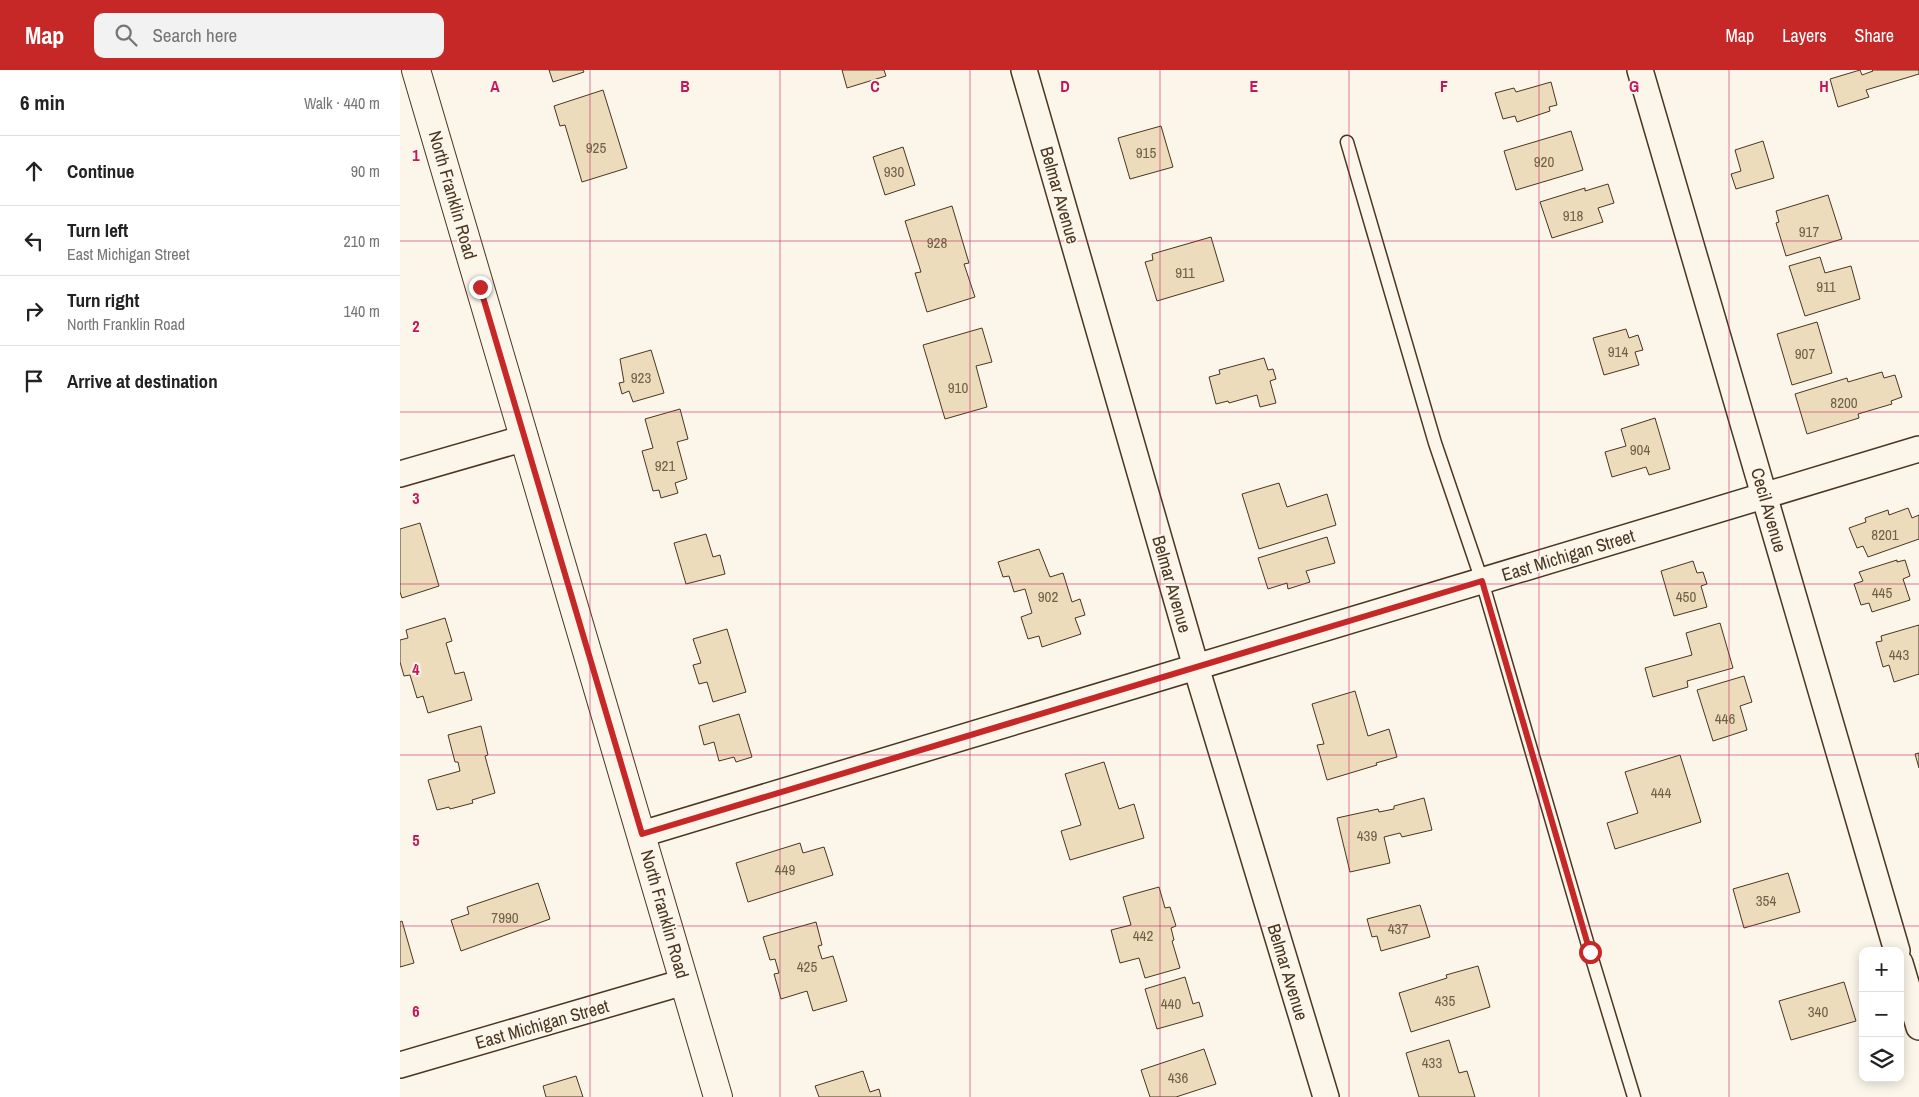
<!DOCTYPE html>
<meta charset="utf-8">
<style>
body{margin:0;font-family:"Archivo Narrow",sans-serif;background:#f2f2f2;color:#222}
.controls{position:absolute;right:15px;bottom:15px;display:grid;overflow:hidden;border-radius:10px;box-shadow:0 2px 12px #0003}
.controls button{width:45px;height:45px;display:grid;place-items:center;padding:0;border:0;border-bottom:1px solid #e0e0e0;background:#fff;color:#222;font:25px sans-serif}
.stop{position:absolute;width:15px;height:15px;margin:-11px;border:4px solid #c62828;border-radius:50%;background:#fff}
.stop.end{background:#c62828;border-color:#fff;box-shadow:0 1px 5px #0008}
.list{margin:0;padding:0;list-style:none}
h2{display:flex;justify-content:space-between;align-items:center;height:65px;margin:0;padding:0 20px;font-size:21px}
h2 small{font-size:16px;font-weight:400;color:#767676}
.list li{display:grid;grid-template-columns:32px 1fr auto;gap:15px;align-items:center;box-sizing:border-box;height:70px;padding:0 20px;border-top:1px solid #e0e0e0}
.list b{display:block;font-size:19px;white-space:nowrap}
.list p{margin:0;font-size:16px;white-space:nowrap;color:#767676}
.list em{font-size:16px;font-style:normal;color:#767676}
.icon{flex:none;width:28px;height:28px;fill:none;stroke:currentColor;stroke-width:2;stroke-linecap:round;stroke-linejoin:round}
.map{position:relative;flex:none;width:1519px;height:1027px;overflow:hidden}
header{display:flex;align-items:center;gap:30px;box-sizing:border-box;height:70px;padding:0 25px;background:#c62828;color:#fff}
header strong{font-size:24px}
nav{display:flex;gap:28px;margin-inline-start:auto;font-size:18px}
.search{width:350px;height:45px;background:#f2f2f2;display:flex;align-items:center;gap:12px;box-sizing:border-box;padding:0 18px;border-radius:10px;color:#767676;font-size:19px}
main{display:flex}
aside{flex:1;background:#fff}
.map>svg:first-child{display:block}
</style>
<header>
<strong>Map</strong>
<div class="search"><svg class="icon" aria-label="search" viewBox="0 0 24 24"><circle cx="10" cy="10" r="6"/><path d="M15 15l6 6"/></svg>Search here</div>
<nav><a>Map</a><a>Layers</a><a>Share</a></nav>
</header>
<main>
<aside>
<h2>6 min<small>Walk · 440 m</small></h2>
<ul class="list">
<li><svg class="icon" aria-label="ahead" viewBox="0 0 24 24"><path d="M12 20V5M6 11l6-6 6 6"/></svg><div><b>Continue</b></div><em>90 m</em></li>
<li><svg class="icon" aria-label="left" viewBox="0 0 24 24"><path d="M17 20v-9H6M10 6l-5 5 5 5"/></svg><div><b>Turn left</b><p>East Michigan Street</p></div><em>210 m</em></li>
<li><svg class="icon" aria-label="right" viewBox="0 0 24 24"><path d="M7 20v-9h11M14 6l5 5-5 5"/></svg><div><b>Turn right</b><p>North Franklin Road</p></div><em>140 m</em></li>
<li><svg class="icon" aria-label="arrive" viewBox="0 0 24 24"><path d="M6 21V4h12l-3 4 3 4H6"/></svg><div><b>Arrive at destination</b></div></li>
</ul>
</aside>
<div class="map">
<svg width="1519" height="1027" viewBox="0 0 1519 1027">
<rect width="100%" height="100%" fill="#fbf6e9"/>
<!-- building -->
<g fill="#ecdcbc" stroke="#4a3520">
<path d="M149 0H183L184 2 153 12Z"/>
<path d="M442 0H484L486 6 447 18Z"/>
<path d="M1460 0 1462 5 1473 1 1472 0H1519V4L1466 20 1469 27 1438 37 1430 9Z"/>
<path d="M1151 12 1157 35 1149 37 1150 41 1117 52 1115 46 1103 49 1095 23 1114 18 1116 22Z"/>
<path d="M203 20 227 98 182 112 165 55 160 56 154 36Z"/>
<path d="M761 56 773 97 730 109 718 68Z"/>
<path d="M1171 61 1183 100 1116 120 1104 81Z"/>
<path d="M1363 71 1374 108 1336 119 1331 104 1341 101 1335 80Z"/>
<path d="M503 77 515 115 485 125 473 87Z"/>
<path d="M1208 114 1214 133 1198 138 1203 152 1152 168 1140 132 1185 118V121Z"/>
<path d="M1428 125 1442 169 1386 186 1376 153 1379 152 1376 141Z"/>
<path d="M552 136 569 193 564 194 575 227 527 242 515 203 521 202 505 151Z"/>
<path d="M811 167 824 211 757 231 745 192 753 190 752 184Z"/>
<path d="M1420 187 1425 203 1451 196 1460 229 1405 246 1389 196Z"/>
<path d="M1417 252 1432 303 1392 315 1377 264Z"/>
<path d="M582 258 592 292 576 296 587 337 545 349 523 275Z"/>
<path d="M1226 259 1229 268 1238 265 1243 280 1235 282 1239 295 1204 305 1193 268Z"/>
<path d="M251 280 264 323 233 332 229 321 222 324 219 313 224 312 220 289Z"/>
<path d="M864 288 868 300 873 299 876 309 870 311 876 333 860 337 857 325 829 333 828 331 816 334 809 307 820 304 819 300Z"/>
<path d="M1482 302 1484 308 1495 305 1502 327 1491 331 1492 334 1458 344 1459 348 1407 364 1395 324 1447 308 1448 312Z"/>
<path d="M280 339 288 369 277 372 287 409 275 413 278 423 261 428 259 420 253 421 242 381 253 378 245 349Z"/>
<path d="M1255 348 1270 399 1249 405 1246 397 1212 407 1205 382 1226 376 1221 359Z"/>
<path d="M879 413 887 437 927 424 936 455 859 479 842 424Z"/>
<path d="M1508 438 1512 448 1519 445V469L1468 487 1463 476 1457 478 1449 458 1466 452 1465 448 1488 440 1489 445Z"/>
<path d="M20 453 39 516 2 528 0 522V459Z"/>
<path d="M306 464 313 487 320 485 325 504 286 514 274 473Z"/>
<path d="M927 467 935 493 906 501 910 512 888 519 887 513 868 519 858 488Z"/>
<path d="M639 479 650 507 663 503 672 532 680 529 685 545 675 548 681 564 642 577 639 566 628 569 621 547 632 543 625 519 614 522 609 506 603 507 598 492Z"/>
<path d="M1497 490V492L1505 490 1510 506 1503 509 1510 530 1472 542 1469 533 1461 535 1454 514 1463 511 1459 502Z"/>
<path d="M1293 491 1297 503 1303 502 1307 514 1301 516 1307 537 1274 546 1261 501Z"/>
<path d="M45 548 52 571 46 573 55 604 64 602 72 630 28 643 23 626 17 628 10 605 4 606 0 592V570L8 568 6 560Z"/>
<path d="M1320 553 1333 598 1287 611 1288 617 1253 627 1245 598 1292 585 1286 563Z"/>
<path d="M1519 555V604L1494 612 1489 595 1483 597 1476 572 1482 571 1481 566Z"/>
<path d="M327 559 346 622 313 632 307 612 299 614 293 595 301 593 293 569Z"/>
<path d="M1344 606 1352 632 1340 636 1347 660 1313 671 1297 620Z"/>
<path d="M955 621 968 666 989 659 997 687 976 693 977 695 927 710 917 675 924 674 912 634Z"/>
<path d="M339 644 352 687 336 692 334 687 319 691 314 672 304 675 299 656Z"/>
<path d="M81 656 88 685 85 686 95 723 72 730 73 733 50 739 49 737 37 740 28 710 60 701 58 692H55L48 665Z"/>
<path d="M1519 683V698L1515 684Z"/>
<path d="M1280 685 1301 752 1215 779 1207 753 1238 743 1225 702Z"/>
<path d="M704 692 719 739 734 734 744 768 670 790 661 761 681 755 665 704Z"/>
<path d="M1024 728 1032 760 1002 767 1000 763 984 767 990 793 950 802 937 748 978 739 979 742 994 739V736Z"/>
<path d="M400 773 403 783 424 777 433 805 348 832 336 793Z"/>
<path d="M1388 803 1400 842 1344 858 1333 819Z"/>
<path d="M138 813 150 849 61 881 51 850 69 844 67 837Z"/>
<path d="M759 817 765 838 770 837 776 856 771 858 774 870 772 871 780 898 745 908 739 888 720 893 711 860 731 855 723 827Z"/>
<path d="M1020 835 1030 867 981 881 977 866 972 867 967 849Z"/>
<path d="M2 851 14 893 0 897V852Z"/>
<path d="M416 852 422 875 418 876 422 889 433 886 447 931 413 941 407 921 381 929 374 904 379 903 375 889 370 890 363 867Z"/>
<path d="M1078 896 1090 937 1011 962 999 923 1047 908 1046 905Z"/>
<path d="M785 907 793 934 799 932 803 946 757 959 745 919Z"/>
<path d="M1444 912 1456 951 1391 970 1379 931Z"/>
<path d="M1049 970 1059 1003 1067 1001 1075 1027H1019L1006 983Z"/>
<path d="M804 979 816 1014 776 1027H750L741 1000Z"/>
<path d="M463 1001 470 1022 479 1019 481 1027H419L415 1016Z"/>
<path d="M176 1006 183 1027H146L143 1016Z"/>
</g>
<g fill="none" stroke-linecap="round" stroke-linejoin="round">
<!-- lane casing -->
<g stroke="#4a3520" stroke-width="15">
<path id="lane" d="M947 72 1035 373 1082 511 1190 882 1234 1027"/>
</g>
<!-- street casing -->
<g stroke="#4a3520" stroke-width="28">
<g id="street">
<path d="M624 0 796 597 926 1027"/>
<path d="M1240 0 1497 881"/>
<path d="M0 404 125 368"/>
<path d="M242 764 1519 379"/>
<path d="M1500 893 1519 957"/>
<path d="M0 995 284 912"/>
</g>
</g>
<!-- secondary casing -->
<g stroke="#4a3520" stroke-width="30">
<path id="secondary" d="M16 0 318 1027"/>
</g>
<!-- lane -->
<use href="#lane" stroke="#fbf6e9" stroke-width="12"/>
<!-- street -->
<use href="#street" stroke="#fbf6e9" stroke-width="25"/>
<!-- secondary -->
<use href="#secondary" stroke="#fbf6e9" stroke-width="28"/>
</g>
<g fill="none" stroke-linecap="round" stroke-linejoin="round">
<!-- route -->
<path stroke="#c62828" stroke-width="6" d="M80 217 242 764 1082 511 1190 882"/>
</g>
<!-- grid -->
<path fill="none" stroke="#c2185b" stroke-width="1" stroke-opacity="0.55" d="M190 0V1027M380 0V1027M570 0V1027M760 0V1027M949 0V1027M1139 0V1027M1329 0V1027M0 171H1519M0 342H1519M0 514H1519M0 685H1519M0 856H1519"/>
<g text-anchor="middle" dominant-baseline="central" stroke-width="4" stroke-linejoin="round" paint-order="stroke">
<!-- number labels -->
<g font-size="15" fill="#725f47">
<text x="196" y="77">925</text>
<text x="746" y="82">915</text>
<text x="1144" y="91">920</text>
<text x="494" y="101">930</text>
<text x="1173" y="145">918</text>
<text x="1409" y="161">917</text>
<text x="537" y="172">928</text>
<text x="785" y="202">911</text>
<text x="1426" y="216">911</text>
<text x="1218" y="281">914</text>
<text x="1405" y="283">907</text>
<text x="241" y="307">923</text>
<text x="558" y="317">910</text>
<text x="1444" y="332">8200</text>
<text x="1240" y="379">904</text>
<text x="265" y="395">921</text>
<text x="1485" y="464">8201</text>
<text x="1482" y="522">445</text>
<text x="648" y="526">902</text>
<text x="1286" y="526">450</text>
<text x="1499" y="584">443</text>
<text x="1325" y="648">446</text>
<text x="1261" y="722">444</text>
<text x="967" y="765">439</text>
<text x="385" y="799">449</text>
<text x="1366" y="830">354</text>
<text x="105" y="847">7990</text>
<text x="998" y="858">437</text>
<text x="743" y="865">442</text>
<text x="407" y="896">425</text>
<text x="1045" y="930">435</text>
<text x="771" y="933">440</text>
<text x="1418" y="941">340</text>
<text x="1032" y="992">433</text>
<text x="778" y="1007">436</text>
</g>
<!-- street labels -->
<g font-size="18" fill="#4a3520" stroke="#fbf6e9">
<text transform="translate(53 125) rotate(74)">North Franklin Road</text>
<text transform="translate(660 125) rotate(74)">Belmar Avenue</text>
<text transform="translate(1369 440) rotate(74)">Cecil Avenue</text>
<text transform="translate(1168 485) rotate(-17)">East Michigan Street</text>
<text transform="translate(772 514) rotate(74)">Belmar Avenue</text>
<text transform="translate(265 844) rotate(74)">North Franklin Road</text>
<text transform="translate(888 902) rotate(73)">Belmar Avenue</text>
<text transform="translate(142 954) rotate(-16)">East Michigan Street</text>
</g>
</g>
<g font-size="16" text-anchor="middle" font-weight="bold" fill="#c2185b" stroke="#fbf6e9" stroke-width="4" stroke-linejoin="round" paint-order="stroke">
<text x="95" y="22">A</text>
<text x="285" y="22">B</text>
<text x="475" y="22">C</text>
<text x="665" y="22">D</text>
<text x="854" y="22">E</text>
<text x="1044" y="22">F</text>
<text x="1234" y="22">G</text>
<text x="1424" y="22">H</text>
<text x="16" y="91">1</text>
<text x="16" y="262">2</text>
<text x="16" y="434">3</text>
<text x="16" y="605">4</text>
<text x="16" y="776">5</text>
<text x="16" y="947">6</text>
</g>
</svg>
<div class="controls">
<button>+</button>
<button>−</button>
<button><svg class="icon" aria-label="layers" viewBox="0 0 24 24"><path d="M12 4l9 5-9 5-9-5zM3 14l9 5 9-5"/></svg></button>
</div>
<div class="stop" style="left:1190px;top:882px"></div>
<div class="stop end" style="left:80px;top:217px"></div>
</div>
</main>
